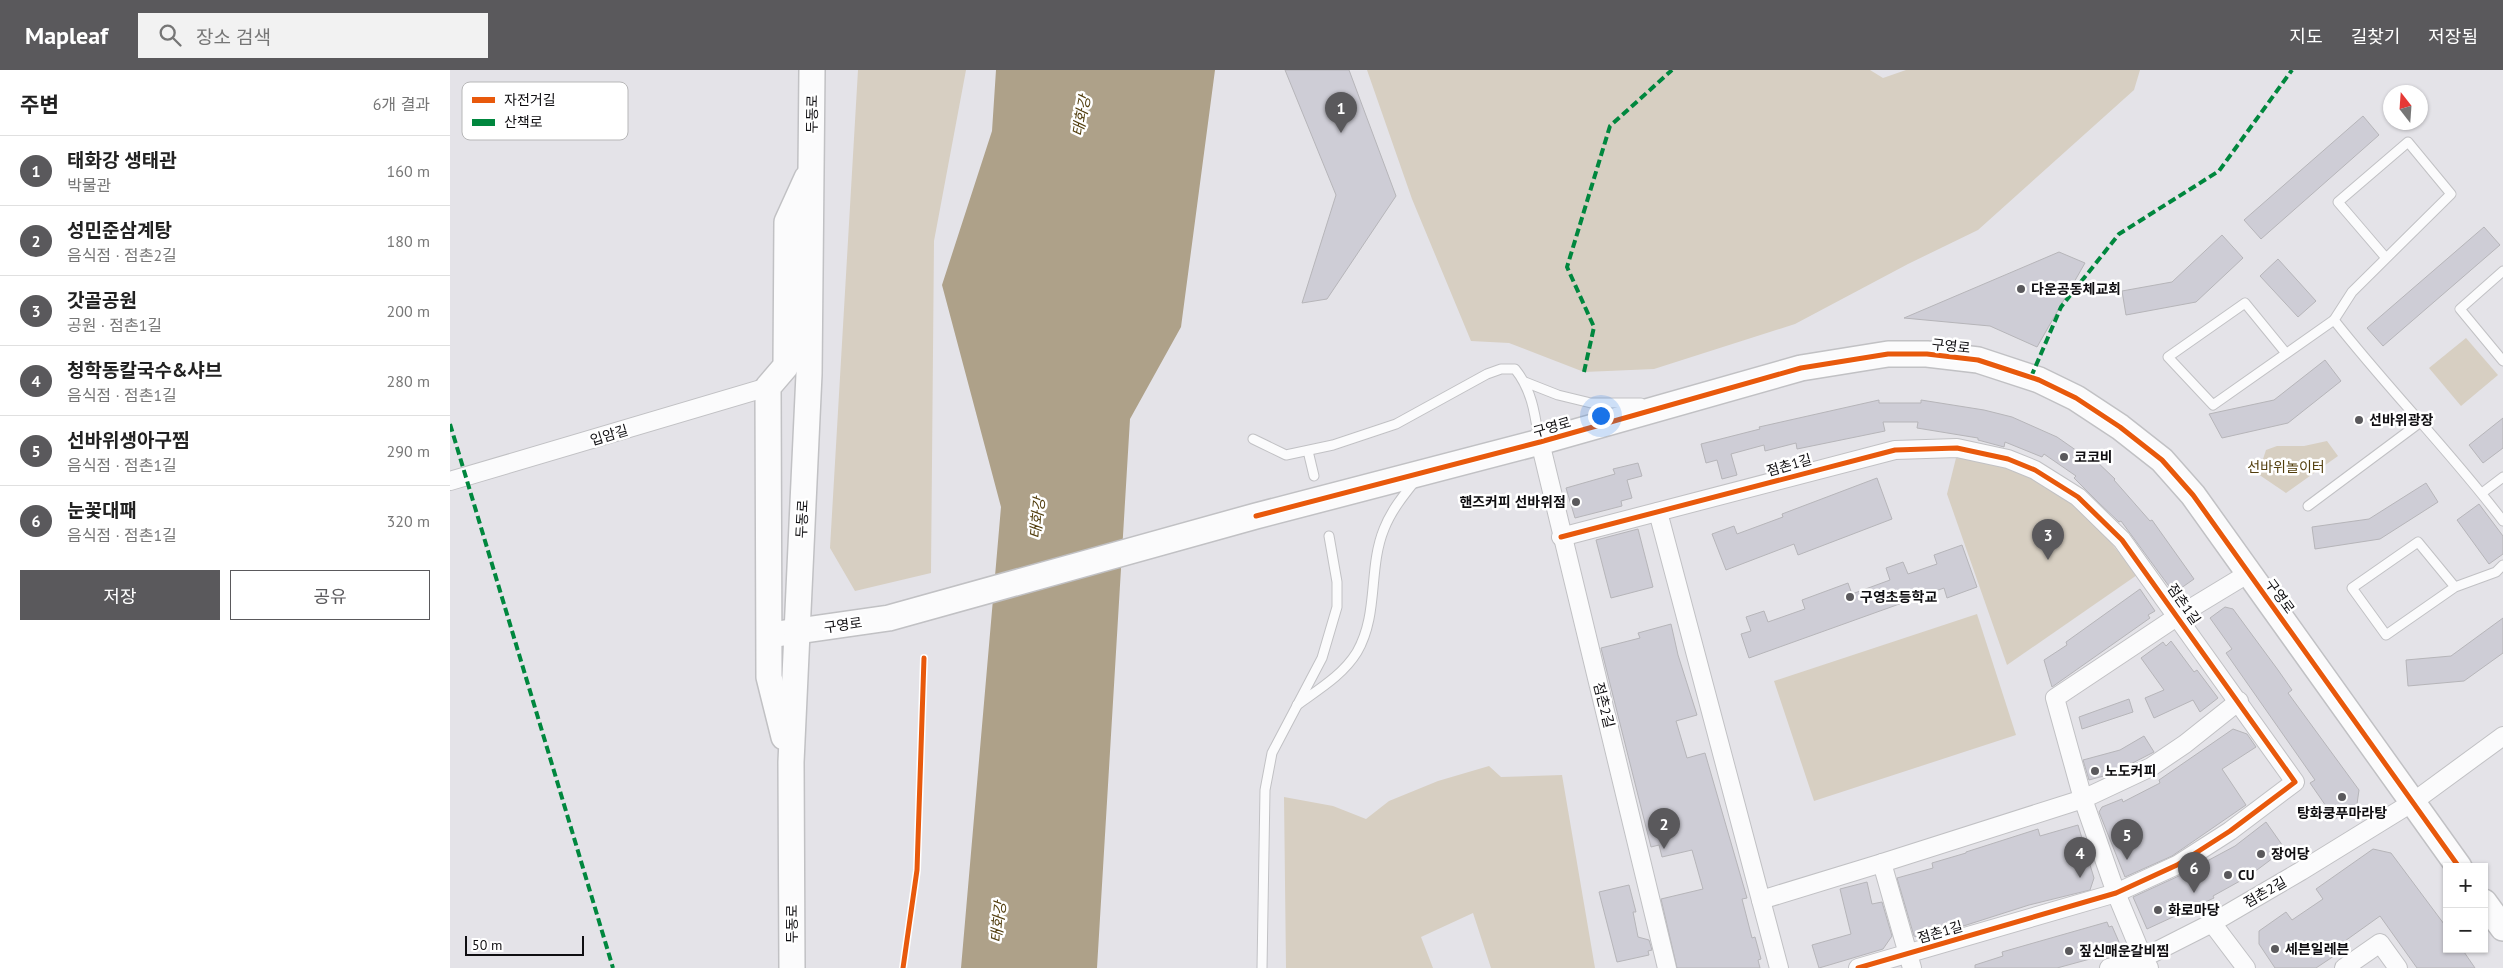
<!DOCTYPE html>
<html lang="ko">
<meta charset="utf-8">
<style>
body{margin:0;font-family:"PT Sans","Noto Sans KR",sans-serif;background:#f2f2f2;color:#222}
.controls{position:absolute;right:15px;bottom:15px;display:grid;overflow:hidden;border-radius:0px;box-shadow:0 1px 4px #0004}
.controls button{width:45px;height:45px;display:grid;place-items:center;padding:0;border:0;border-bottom:1px solid #e0e0e0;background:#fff;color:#222;font:25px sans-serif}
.compass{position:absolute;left:1933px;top:15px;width:45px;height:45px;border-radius:50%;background:#fff;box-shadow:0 1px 4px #0004;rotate:343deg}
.scale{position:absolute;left:15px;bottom:12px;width:119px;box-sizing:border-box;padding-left:5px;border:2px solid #0f0e11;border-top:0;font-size:14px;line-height:18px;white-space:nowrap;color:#0f0e11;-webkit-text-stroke:4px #fff;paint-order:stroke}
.you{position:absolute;left:1150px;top:345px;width:18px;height:18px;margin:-12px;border:4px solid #fff;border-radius:50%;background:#1a73e8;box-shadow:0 0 0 8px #1a73e833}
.badge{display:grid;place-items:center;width:32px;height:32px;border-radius:50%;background:#5a595c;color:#fff;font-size:16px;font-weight:700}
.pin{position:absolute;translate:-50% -41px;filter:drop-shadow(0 1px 2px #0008)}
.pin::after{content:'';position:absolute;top:26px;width:18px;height:15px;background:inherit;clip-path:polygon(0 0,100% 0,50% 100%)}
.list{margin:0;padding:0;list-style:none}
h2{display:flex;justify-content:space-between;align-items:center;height:65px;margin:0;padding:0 20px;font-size:21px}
h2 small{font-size:16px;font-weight:400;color:#767676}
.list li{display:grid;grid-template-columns:32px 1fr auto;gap:15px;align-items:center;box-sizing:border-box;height:70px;padding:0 20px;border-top:1px solid #e0e0e0}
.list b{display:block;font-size:19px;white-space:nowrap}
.list p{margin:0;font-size:16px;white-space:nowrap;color:#767676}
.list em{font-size:16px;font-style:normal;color:#767676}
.actions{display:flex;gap:10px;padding:15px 20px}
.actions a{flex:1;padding:11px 0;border:1px solid #5a595c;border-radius:0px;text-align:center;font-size:18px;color:#5a595c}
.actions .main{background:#5a595c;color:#fff}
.icon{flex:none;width:28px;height:28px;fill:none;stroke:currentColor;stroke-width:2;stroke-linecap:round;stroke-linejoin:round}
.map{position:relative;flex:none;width:2053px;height:898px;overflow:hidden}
header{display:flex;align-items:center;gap:30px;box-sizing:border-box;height:70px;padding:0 25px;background:#5a595c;color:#fff}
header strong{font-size:24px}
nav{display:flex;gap:28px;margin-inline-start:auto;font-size:18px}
.search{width:350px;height:45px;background:#f2f2f2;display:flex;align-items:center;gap:12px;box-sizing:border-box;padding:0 18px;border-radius:0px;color:#767676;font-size:19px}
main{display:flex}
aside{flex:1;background:#fff}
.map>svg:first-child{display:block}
</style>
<header>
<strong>Mapleaf</strong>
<div class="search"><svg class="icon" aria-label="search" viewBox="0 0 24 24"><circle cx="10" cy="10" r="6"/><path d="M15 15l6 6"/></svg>장소 검색</div>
<nav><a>지도</a><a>길찾기</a><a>저장됨</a></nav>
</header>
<main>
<aside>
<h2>주변<small>6개 결과</small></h2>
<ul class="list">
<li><span class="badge">1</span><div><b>태화강 생태관</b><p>박물관</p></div><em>160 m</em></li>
<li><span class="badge">2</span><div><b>성민준삼계탕</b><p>음식점 · 점촌2길</p></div><em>180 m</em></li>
<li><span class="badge">3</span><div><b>갓골공원</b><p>공원 · 점촌1길</p></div><em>200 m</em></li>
<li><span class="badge">4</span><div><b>청학동칼국수&amp;샤브</b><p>음식점 · 점촌1길</p></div><em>280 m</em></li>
<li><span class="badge">5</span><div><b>선바위생아구찜</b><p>음식점 · 점촌1길</p></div><em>290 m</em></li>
<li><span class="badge">6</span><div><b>눈꽃대패</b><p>음식점 · 점촌1길</p></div><em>320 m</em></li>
</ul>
<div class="actions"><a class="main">저장</a><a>공유</a></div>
</aside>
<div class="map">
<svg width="2053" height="898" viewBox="0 0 2053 898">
<rect width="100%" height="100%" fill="#e4e3e8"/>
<!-- green -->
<g fill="#d7cfc2">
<path d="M408 0H516L484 171 481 503 405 521 380 478Z"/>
<path d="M917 0H1420L1433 8 1456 0H1690L1684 20 1528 160 1458 194 1345 254 1204 299 1134 302 1059 273 1021 271 962 129Z"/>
<path d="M2016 268 2048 305 2011 336 1979 298Z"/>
<path d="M1877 371 1888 386 1836 423 1808 404 1816 380 1827 376H1854Z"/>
<path d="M1506 388 1556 394 1608 422 1645 453 1687 505 1557 595 1497 424Z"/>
<path d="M1527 544 1566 665 1364 731 1324 611Z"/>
<path d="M1039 696 1051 707 1112 705 1145 898H1041L1023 843 971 867 983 898H836L834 727 883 736 916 749 939 731 988 711Z"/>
</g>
<!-- water -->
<path fill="#aea189" d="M546 0H765L731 257 680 349 647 898H511L551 437 492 215 542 61Z"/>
<!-- building -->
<g fill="#cecdd6" stroke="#b6b5b9">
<path d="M835 0H899L946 126 877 229 852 233 886 125Z"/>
<path d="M1913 46 1929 65 1811 169 1794 150Z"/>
<path d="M2034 157 2050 175 1933 276 1917 258Z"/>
<path d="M1772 165 1793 188 1746 232 1676 245 1672 221 1722 212Z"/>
<path d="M1609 182 1635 193 1587 277 1540 256 1454 248Z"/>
<path d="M1828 189 1866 231 1848 247 1810 206Z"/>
<path d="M1875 290 1891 311 1838 353 1772 368 1759 344 1824 330Z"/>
<path d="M1429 330V333H1471V330L1534 340 1562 347 1607 367 1640 390 1643 388 1665 409 1664 410 1700 451 1702 450 1744 509 1724 523 1671 451 1669 452 1649 433 1624 408 1626 406 1594 384 1592 387 1555 372 1554 377 1528 370V368L1467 358 1468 352H1433L1435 361 1347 379 1346 373 1315 381 1314 375 1281 384 1287 405 1272 409 1267 390 1256 393 1251 374 1310 359 1309 357Z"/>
<path d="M2053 348V378L2033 393 2019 375Z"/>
<path d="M1188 393 1192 406 1177 410 1182 428 1171 431 1172 436 1125 448 1116 418 1165 404 1163 399Z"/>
<path d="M1427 408 1442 449 1348 485 1344 474 1276 500 1262 464 1284 456 1287 464 1333 447 1332 444Z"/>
<path d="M1976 413 1988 432 1930 469 1865 479 1862 457 1919 449Z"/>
<path d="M2029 434 2053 466V484L2039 494 2007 450Z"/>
<path d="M1188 459 1203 517 1161 528 1146 470Z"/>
<path d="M1512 475 1527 517 1497 528 1494 518 1299 588 1291 564 1301 561 1296 547 1314 541 1318 552 1355 539 1352 530 1398 513 1402 524 1440 510 1436 498 1453 492 1458 504 1487 494 1484 485Z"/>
<path d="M1690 519 1705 541 1698 545 1700 548 1602 617 1594 590 1617 575 1616 572Z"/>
<path d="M1775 537 1783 539 1828 600 1842 620 1838 623 1909 720 1907 734 1885 749 1860 713 1865 710 1776 583 1782 579 1760 548Z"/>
<path d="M2053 548V583L2014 611 1958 616 1956 590 2001 586Z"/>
<path d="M1221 554 1228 585 1247 645 1226 651 1237 688 1255 683 1297 828 1292 829 1302 868 1305 867 1311 889 1308 890 1310 898H1227L1211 829 1253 819 1242 780 1212 787 1209 775 1201 777 1151 578 1190 568 1188 563Z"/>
<path d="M1721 571 1744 602 1747 600 1768 628 1750 642 1743 630 1704 648 1695 628 1714 620 1691 588 1713 572 1716 576Z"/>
<path d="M1679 629 1683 642 1632 659 1629 647Z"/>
<path d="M1783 659 1797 664 1806 677 1772 699 1796 735 1722 786 1675 807 1649 742 1652 737 1672 729 1673 732 1710 713 1709 710Z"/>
<path d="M1694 666 1704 682 1661 704 1639 710 1633 690 1670 680Z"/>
<path d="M1816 752 1835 779 1799 806 1763 826 1764 828 1697 859 1683 827 1731 805 1785 776Z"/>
<path d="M1628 755 1644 808 1640 820 1579 835 1504 859 1469 868 1464 866 1447 808 1483 798 1482 793 1516 783V782L1588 759 1590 766Z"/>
<path d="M1923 779 1941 783 1997 858V879H2012L2025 898H1967L1930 846 1881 881 1884 886 1866 898H1825L1809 874V861L1836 842 1842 850 1873 829 1866 819Z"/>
<path d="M1417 812 1422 834 1432 832 1442 866 1433 879 1369 898 1362 875 1401 864 1390 819Z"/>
<path d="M1179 815 1186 842H1183L1188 867 1199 870 1202 880 1198 881 1199 885 1167 892 1149 822Z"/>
<path d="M1657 852 1659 857 1662 856 1669 872 1662 883 1607 898H1525V895L1553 886 1552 882Z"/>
</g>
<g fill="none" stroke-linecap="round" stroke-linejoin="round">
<!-- service casing -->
<g stroke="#c1c1c4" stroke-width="11">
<g id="service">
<path d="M1936 188 1888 132 1958 72 2001 124 1902 222 1884 250C1938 319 2000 381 2053 451"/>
<path d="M2053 201 2010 239 2053 291"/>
<path d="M1835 282 1795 233 1718 287 1763 335 1884 250"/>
<path d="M1075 312 1108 325 1141 333H1191"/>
<path d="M803 369 836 385 883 375 946 354 1037 304 1051 299H1065C1082 320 1085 344 1089 370"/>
<path d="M858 381 864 406"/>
<path d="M2032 423 2053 407"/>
<path d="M1858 436 1972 351"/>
<path d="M2005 517 1968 472 1902 518 1936 565 2005 517 2046 502 2053 495"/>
<path d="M847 635C869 619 893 605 907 582 929 544 918 498 934 459 941 441 953 426 965 411"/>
<path d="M812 898 815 720 822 683 872 588 887 537V512L879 466"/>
</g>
</g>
<!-- minor casing -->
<g stroke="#c1c1c4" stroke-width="20">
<g id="minor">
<path d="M1090 372 1217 898"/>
<path d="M0 411 318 317"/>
<path d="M1208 442 1329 898"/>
<path d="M1111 467 1445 380 1507 378 1558 389 1585 400 1628 427 1672 470 1845 712 1780 761 1727 795 1666 823 1408 898"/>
<path d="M1311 830 1432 793"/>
<path d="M1762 853 1796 898"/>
<path d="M1462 898 1432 793 1633 729 1605 628 1728 546 1799 503"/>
<path d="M1659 898 1693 888 1762 853 1851 801 1963 732 2053 666"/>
<path d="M1699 898 1693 888 1666 823 1633 729 1701 697 1735 674 1789 631"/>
<path d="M1894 898 1930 873 1948 898"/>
</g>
</g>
<!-- secondary casing -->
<g stroke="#c1c1c4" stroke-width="28">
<g id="secondary">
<path d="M320 565 439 548 806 446 1090 372 1351 298 1438 284H1477L1528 290 1589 310 1626 328 1670 357 1712 390 1743 425 2009 797"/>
<path d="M334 667 319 607 318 317 336 296 337 152 357 108"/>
<path d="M2034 832 2053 858"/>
<path d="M342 898 341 692 359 304 362 0"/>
</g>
</g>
<!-- service -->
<use href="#service" stroke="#fbfbfc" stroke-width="9"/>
<!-- minor -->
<use href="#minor" stroke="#fbfbfc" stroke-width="18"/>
<!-- secondary -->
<use href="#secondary" stroke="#fbfbfc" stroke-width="25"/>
<!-- quiet -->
<g stroke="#00873e" stroke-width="4" stroke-dasharray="8 4" stroke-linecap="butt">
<path d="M1134 302 1144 257 1117 197 1160 56 1222 0"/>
<path d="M1581 307 1611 237 1669 164 1769 101 1842 0"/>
<path d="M0 354 163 898"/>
</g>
<!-- cycleway casing -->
<g stroke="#fff" stroke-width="8">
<g id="cycleway">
<path d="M806 446 1090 372 1351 298 1438 284H1477L1528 290 1589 310 1626 328 1670 357 1712 390 1743 425 2009 797"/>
<path d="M1111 467 1445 380 1507 378 1558 389 1585 400 1628 427 1672 470 1845 712 1780 761 1727 795 1666 823 1408 898"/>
<path d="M453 898 467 800 474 588"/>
</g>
</g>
<!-- cycleway -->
<use href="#cycleway" stroke="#e8590c" stroke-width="5"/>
</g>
<!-- markers -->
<g fill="#5a595c" stroke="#fff" stroke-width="2">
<circle cx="1571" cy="219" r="5"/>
<circle cx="1909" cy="350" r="5"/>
<circle cx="1614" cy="387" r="5"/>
<circle cx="1126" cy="432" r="5"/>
<circle cx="1400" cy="527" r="5"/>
<circle cx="1645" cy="701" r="5"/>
<circle cx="1892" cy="727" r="5"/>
<circle cx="1811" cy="784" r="5"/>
<circle cx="1778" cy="805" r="5"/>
<circle cx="1708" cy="840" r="5"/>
<circle cx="1825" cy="879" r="5"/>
<circle cx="1619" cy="881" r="5"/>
</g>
<g text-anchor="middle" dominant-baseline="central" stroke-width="5" stroke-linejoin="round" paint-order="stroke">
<!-- street labels -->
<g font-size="14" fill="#0f0e11" stroke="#fff">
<text transform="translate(362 44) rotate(-89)">두동로</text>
<text transform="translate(1501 276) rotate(6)">구영로</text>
<text transform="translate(1102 357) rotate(-16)">구영로</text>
<text transform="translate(159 365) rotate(-17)">입암길</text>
<text transform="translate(1339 395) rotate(-16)">점촌1길</text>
<text transform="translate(352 449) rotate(-87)">두동로</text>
<text transform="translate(1830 526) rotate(54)">구영로</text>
<text transform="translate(1734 534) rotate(55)">점촌1길</text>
<text transform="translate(393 555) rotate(-8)">구영로</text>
<text transform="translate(1154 635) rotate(76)">점촌2길</text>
<text transform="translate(1815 822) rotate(-30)">점촌2길</text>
<text transform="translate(342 854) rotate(-90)">두동로</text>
<text transform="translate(1490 862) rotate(-16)">점촌1길</text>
</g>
<!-- poi labels -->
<g font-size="14" font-weight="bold" fill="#0f0e11" stroke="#fff" text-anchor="start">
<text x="1581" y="219">다운공동체교회</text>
<text x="1919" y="350">선바위광장</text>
<text x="1624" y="387">코코비</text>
<text x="1116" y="432" text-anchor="end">핸즈커피 선바위점</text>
<text x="1410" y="527">구영초등학교</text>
<text x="1655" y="701">노도커피</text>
<text x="1892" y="743" text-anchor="middle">탕화쿵푸마라탕</text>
<text x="1821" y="784">장어당</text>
<text x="1788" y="805">CU</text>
<text x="1718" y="840">화로마당</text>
<text x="1835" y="879">세븐일레븐</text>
<text x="1629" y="881">짚신매운갈비찜</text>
</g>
<!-- park labels -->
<g font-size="14" fill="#523e0d" stroke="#fff">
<text x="1836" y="397">선바위놀이터</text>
</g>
<!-- water labels -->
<g font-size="15" font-style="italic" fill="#533f0f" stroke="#fff">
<text transform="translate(631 46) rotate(-79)">태화강</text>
<text transform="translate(587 448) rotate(-84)">태화강</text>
<text transform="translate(548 852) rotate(-84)">태화강</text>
</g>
</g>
<!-- legend -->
<rect x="12" y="12" width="166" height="58" rx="8" fill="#fff" stroke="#b7b7b8" stroke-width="1"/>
<rect x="22" y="27" width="23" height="6" fill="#e8590c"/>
<rect x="22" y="49" width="23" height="7" fill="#00873e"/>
<g font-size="14" fill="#0f0e11">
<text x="54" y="35">자전거길</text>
<text x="54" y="57">산책로</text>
</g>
</svg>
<div class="controls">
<button>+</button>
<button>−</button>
</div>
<svg class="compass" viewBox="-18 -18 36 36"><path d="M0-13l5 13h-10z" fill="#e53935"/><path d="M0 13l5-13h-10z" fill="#767676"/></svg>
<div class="scale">50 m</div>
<div class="you"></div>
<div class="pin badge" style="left:891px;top:63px">1</div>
<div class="pin badge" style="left:1214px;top:779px">2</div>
<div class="pin badge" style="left:1598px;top:490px">3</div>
<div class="pin badge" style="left:1630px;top:808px">4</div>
<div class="pin badge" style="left:1677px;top:790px">5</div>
<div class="pin badge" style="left:1744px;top:823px">6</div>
</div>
</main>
